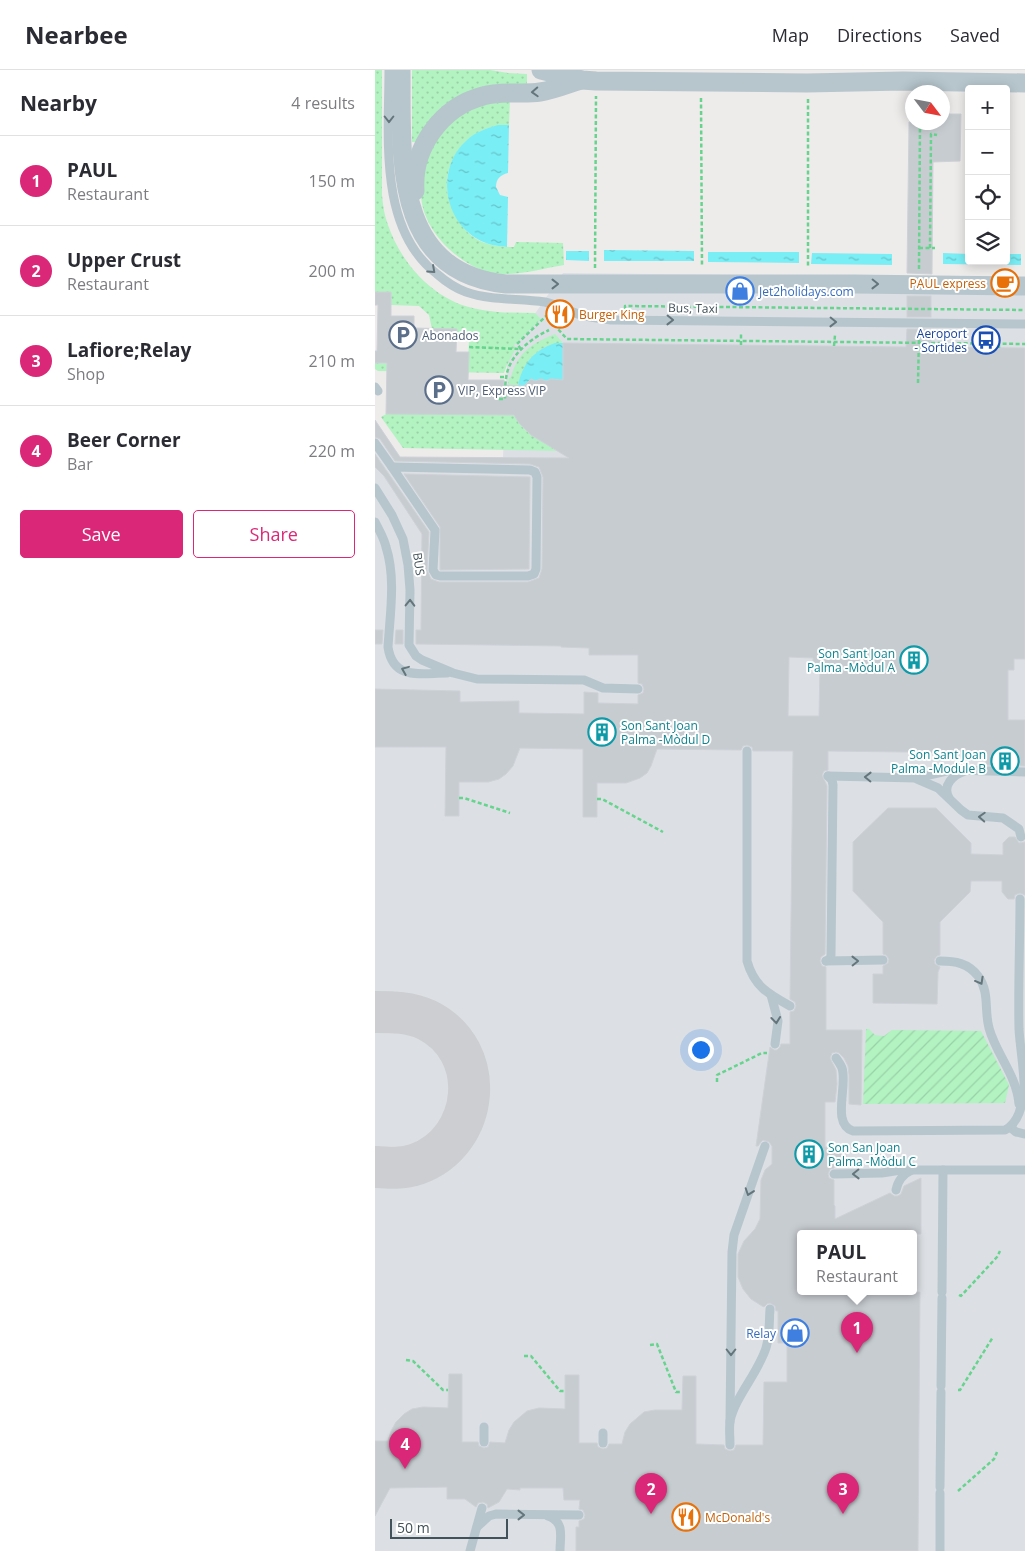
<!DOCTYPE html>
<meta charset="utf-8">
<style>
body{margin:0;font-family:"Open Sans",sans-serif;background:#f7f7f7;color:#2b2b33}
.controls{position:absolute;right:15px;top:15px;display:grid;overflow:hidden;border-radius:5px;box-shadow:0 2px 12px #0003}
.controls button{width:45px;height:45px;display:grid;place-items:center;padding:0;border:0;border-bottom:1px solid #e1e1e2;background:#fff;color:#2b2b33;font:25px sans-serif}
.compass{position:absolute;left:530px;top:15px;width:45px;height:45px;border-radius:50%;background:#fff;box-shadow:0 2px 12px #0003;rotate:122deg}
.scale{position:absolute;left:15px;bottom:12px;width:118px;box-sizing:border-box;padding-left:5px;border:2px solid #42525a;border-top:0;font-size:14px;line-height:18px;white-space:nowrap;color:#42525a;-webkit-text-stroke:4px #fff;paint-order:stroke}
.you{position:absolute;left:325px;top:979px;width:18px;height:18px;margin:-12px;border:4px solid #fff;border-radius:50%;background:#1a73e8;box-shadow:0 0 0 8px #1a73e833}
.badge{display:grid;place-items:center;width:32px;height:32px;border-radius:50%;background:#db2777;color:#fff;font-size:16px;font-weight:700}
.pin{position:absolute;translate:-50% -41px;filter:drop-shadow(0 1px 2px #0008)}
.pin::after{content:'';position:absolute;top:26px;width:18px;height:15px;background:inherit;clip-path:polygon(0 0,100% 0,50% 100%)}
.popup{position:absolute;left:422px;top:1160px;width:120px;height:65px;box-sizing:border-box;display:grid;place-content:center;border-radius:5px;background:#fff;filter:drop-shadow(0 1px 4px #0005);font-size:16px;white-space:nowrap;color:#7c7c81}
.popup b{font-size:19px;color:#2b2b33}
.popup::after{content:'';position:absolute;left:50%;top:100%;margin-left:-10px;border:10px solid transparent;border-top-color:#fff}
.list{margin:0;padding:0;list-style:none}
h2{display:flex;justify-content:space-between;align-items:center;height:65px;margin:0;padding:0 20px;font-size:21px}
h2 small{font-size:16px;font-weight:400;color:#7c7c81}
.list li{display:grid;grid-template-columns:32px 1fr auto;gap:15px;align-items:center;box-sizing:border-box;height:90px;padding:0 20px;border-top:1px solid #e1e1e2}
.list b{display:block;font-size:19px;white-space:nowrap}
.list p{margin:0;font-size:16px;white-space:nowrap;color:#7c7c81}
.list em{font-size:16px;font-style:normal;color:#7c7c81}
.actions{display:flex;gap:10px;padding:15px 20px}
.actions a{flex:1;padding:11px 0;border:1px solid #db2777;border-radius:5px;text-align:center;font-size:18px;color:#db2777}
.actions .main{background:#db2777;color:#fff}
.icon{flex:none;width:28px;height:28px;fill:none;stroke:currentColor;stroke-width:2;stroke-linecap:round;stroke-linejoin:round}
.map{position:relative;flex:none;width:650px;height:1481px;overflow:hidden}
header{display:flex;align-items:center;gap:30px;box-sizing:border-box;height:70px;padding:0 25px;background:#fff;border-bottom:1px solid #e1e1e2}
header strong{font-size:24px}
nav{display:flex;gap:28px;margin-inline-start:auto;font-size:18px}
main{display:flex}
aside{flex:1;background:#fff}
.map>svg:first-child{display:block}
</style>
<header>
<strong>Nearbee</strong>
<nav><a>Map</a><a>Directions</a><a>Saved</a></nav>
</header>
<main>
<aside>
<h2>Nearby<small>4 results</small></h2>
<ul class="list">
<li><span class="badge">1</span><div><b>PAUL</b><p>Restaurant</p></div><em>150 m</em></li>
<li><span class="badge">2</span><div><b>Upper Crust</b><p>Restaurant</p></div><em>200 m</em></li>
<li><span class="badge">3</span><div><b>Lafiore;Relay</b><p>Shop</p></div><em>210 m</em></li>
<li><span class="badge">4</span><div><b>Beer Corner</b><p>Bar</p></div><em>220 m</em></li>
</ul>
<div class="actions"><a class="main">Save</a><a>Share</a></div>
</aside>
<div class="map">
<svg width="650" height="1481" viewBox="0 0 650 1481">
<defs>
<pattern id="grass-dots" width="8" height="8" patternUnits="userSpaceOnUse" patternTransform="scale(1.25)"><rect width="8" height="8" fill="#b2f3c1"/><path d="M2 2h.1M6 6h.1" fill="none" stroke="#9ad2a8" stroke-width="1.8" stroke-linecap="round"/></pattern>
<pattern id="garden-furrows" width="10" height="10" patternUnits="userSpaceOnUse" patternTransform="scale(1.25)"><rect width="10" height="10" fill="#b2f3c1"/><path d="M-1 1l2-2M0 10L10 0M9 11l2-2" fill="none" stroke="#9ad2a8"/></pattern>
<pattern id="water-ripples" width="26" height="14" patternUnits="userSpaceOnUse" patternTransform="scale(1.25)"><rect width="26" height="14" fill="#7aeef5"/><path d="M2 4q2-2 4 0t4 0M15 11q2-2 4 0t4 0" fill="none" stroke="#66c3c9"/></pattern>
</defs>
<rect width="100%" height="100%" fill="#eeebeb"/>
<!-- airport -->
<path fill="#dce0e4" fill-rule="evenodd" d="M188 203 650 208V1481H0V350L26 389 30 387H128L134 248H157ZM426 1164H538V1222H426Z"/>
<!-- grass -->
<g fill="url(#grass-dots)">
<path d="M0 0H7V125C8 135 9 145 13 155 25 190 52 222 87 235 110 243 136 243 160 243L166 249 139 275 141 278 132 295 129 303 3 301 0 299V293L93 295 94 271H82L81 259H57L54 245 44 236 16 235V222H0Z"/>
<path d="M37 0H115L133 3 152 4V17L129 15 43 72H37Z"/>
<path d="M135 28 134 55C96 54 66 88 73 126 74 132 77 138 80 143 85 155 93 165 105 171 116 176 128 177 139 177L141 172 188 173 189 195C164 199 138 208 113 202 81 193 46 158 46 123 46 115 48 107 49 100 51 94 50 83 54 78 57 73 82 45 87 42 93 37 125 31 135 28Z"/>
<path d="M180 264 188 273C163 274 148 292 143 316H133L134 308 136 307C143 282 157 273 180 264Z"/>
<path d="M135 333C138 339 140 346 143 351 152 367 173 373 188 381L28 378 6 347 11 344Z"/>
</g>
<!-- garden -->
<path fill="url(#garden-furrows)" d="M491 959H494L500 965 509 966 517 960 606 961 634 1015 630 1033 488 1034Z"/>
<!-- water -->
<g fill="url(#water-ripples)">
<path d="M123 55H134L133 103C125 105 121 109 121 117L125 125 133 127 132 177C123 176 114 175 106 171 68 152 60 98 92 70 100 62 112 58 123 55Z"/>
<path d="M229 180 319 181V191H229Z"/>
<path d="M191 181H214V191L191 190Z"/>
<path d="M333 182H424V193L333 192Z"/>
<path d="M437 183 517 184V195L436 194Z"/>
<path d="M568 183 594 184V191H631V184H646V195L568 194Z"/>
<path d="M180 273H188V316H164L158 310 156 309 154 316H143C147 294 159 280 180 273Z"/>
</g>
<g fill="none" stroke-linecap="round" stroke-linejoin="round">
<!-- taxiway -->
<path stroke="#cdced1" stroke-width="42" d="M0 942C18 942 35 942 52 950 114 981 105 1071 42 1094 28 1099 14 1098 0 1097"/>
</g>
<!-- building -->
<g fill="#c7ccd1" stroke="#ced2d8" fill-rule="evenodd">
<path d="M568 44H586L585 91 558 92 557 204 532 203 534 52H568Z"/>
<path d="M0 222H16V246H39V258L82 259 81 282H94L93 310H129V315L149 316 156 309 160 311 166 309 171 311 176 309 188 310V273L531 277 532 259H556V277L650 278V589H639V600H633V650H650V696L611 695V683L453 681V700L449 701 447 705 452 716 450 884 446 887 445 891 447 896 451 897V960H487L486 1035 474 1034V1005L473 996 469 988 464 983 461 982 457 983 455 988 461 1000 462 1014 460 1032H450V1077H471V1091H460L459 1098 455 1099 453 1104 454 1108 459 1110V1135L460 1136V1149L515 1123 519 1126H523L526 1124 529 1116 546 1108V1164H426V1222H545L543 1481H201V1457H204V1451L209 1449 210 1445 208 1440 204 1439 205 1430H189L188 1418H145V1420L132 1419 124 1432 113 1438 112 1434 108 1432 103 1433 101 1437 90 1429H72V1417L15 1418 0 1446V1371H13L16 1361 21 1352 29 1344 37 1339 48 1337 73 1338 74 1304H87V1372H103L104 1376 109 1378 113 1377 115 1372 130 1373 134 1360 139 1352 152 1341 164 1338 190 1339V1305H204V1373H222L223 1377 228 1379 232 1378 234 1374H247L250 1362 255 1354 269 1342 280 1340H307L308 1306H321V1374L349 1375 350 1379 355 1381 359 1380 361 1375H388L389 1312H412V1273H403V1241H401L400 1236 395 1233 392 1234 389 1237 387 1236 376 1229 368 1219 363 1207V1184L369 1171 380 1159 385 1149 386 1110 390 1100 397 1094V1076L394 1072 388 1070 386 1072 383 1076H381L395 977 399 980H402L405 977 406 974H415V942L419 941 421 936 420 932 415 929 418 681H378L377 677 372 675 368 676 366 680 282 679 276 696 272 703 265 708 251 713H222V747H208V679L145 678 138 696 131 704 124 709 113 712H84V746H70L71 677H0V619L85 621V632L144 631V643L209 644V622L223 623V633L263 634V625L268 623 269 619 267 614 263 613V585H214V578L186 577V576L41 574V560H46L47 464 9 406 0 397V384L54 462 52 500 56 509 64 512H153L164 508 167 499 168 407 164 397 155 394 20 391 5 369 0 367V350L25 387 194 388 156 365 144 353 139 345 11 344 12 293H0V281H2L3 235H0ZM414 587 438 588V598H445L444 646H413Z"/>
<rect x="532" y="226" width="24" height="21"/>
<path d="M29 404 155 407 154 499 65 500V457Z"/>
<path d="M0 560H8L7 574H0Z"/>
<path d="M21 560H28V574H20Z"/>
<path d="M513 738H561L596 773V784L628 785V773L634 767H640L644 773 650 772V825L645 823 640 825 639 829H633L627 822V811H596L595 822 565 852V885L562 886 559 890 560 894 565 897 563 902 562 934 498 933V904H508V896L513 893 514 889 511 885 508 884V852L478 821V772Z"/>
</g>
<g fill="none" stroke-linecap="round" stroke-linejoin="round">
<!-- path -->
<g stroke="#67d48e" stroke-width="2.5" stroke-dasharray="4 2.5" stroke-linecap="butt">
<path d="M326 28 327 197"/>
<path d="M433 29V198"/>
<path d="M544 178H560"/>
<path d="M555 178 556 64 562 65"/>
<path d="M220 198 221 26"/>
<path d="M544 199 545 52"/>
<path d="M250 239V236L650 240"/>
<path d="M366 275V262"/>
<path d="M459 276 460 265"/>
<path d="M94 277 146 279"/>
<path d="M624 278V266"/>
<path d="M146 279 142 274 171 246 192 269 650 274"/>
<path d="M125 307H131"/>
<path d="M543 313 544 265"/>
<path d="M124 329H130C130 322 130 315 131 309 133 286 155 269 174 260"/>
<path d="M84 728H89L135 743"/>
<path d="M222 729H227L288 762"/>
<path d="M342 1012V1005L387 983H392"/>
<path d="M584 1225 586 1226 622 1187 625 1181"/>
<path d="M275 1275 282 1274 301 1322H307"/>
<path d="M149 1286H156L185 1321H190"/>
<path d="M31 1290 38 1291 68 1320H73"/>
<path d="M583 1320H585L618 1267"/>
<path d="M583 1421 619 1389 622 1382"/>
</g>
<!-- service -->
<g stroke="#b7c6cd" stroke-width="9">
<path d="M14 0C14 66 3 159 62 204 70 211 80 218 91 222 117 231 143 228 170 232 183 235 194 241 206 245 216 248 226 249 236 250L650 254"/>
<path d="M0 317 3 321"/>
<path d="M0 373 17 397"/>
<path d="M17 397 155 400 160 402 162 407 161 499 159 504 153 506H65L61 505 58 500 60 460Z"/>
<path d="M0 418 17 445 28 469 33 495 35 520 34 575 41 586 47 590 78 603 102 609 209 610 228 618 263 619"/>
<path d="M0 452C4 460 9 468 11 477 21 508 15 544 13 577 18 611 46 603 72 603"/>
<path d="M372 681V891C379 916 393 924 415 936"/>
<path d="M453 706 541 708 576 700 650 702"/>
<path d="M542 709 563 718 586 740 593 745 628 748 644 759 646 767"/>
<path d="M574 728C567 715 578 705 590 701"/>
<path d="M451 891 455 889 456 885 458 715 457 710 453 706"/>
<path d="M451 891 508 890"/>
<path d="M565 891C580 891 593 893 603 906 615 922 609 940 614 958 621 984 642 1006 644 1034"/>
<path d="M396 925 403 951 400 974"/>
<path d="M461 988C463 991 466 995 467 998 473 1016 456 1054 478 1061L630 1060C644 1053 647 1035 649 1021 650 1003 645 978 644 959 643 916 645 872 645 829"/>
<path d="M635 1057 641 1062 650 1064"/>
<path d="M459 1104 507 1103 526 1100H650"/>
<path d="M521 1120C523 1110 528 1104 537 1100"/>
<path d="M567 1222 568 1100"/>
<path d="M566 1316 567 1228"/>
<path d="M355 1352 357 1182 359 1165 390 1076"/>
<path d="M109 1372V1357"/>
<path d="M228 1373V1363"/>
<path d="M355 1375C355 1367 354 1359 355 1351 360 1327 383 1303 391 1278 395 1265 394 1252 395 1239"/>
<path d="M565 1417 566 1322"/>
<path d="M173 1446C190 1452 185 1466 185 1481"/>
<path d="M102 1457 114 1446 121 1444 204 1445"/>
<path d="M95 1481 107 1438"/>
<path d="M565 1481V1423"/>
</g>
<!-- minor -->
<g stroke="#b7c6cd" stroke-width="19">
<path d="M26 0C27 86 16 202 131 214H479L650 216"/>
<path d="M166 0 207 10 221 11 432 13 528 11 650 13"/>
<path d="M40 121C37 78 66 37 108 26 127 20 146 25 165 22 179 20 193 14 206 10"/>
</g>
</g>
<!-- one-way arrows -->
<defs><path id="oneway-chevron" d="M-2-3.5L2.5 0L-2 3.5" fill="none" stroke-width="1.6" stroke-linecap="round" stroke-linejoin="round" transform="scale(1.25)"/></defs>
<g stroke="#65757c">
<use href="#oneway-chevron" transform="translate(160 22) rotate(177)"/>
<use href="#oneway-chevron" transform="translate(14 49) rotate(90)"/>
<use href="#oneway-chevron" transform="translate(57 200) rotate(42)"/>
<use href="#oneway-chevron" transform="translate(180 214)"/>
<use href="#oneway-chevron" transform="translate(500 214) rotate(1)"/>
<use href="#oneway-chevron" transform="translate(295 250) rotate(1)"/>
<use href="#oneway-chevron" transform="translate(458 252) rotate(1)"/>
<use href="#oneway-chevron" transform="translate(35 533) rotate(-89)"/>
<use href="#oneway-chevron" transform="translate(30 600) rotate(-158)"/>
<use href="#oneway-chevron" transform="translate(493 707) rotate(-179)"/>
<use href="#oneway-chevron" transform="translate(607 747) rotate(-177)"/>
<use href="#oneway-chevron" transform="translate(480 891) rotate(-1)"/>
<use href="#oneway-chevron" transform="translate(605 911) rotate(61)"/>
<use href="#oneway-chevron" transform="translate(401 950) rotate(84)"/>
<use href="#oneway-chevron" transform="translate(481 1104) rotate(179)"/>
<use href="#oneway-chevron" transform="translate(374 1122) rotate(109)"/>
<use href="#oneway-chevron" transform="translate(356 1282) rotate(90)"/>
<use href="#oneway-chevron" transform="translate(146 1445)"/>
</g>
<!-- icons -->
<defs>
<g id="cafe-ring" transform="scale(1.4375)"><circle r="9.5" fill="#fff" stroke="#e8710a" stroke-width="1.5"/><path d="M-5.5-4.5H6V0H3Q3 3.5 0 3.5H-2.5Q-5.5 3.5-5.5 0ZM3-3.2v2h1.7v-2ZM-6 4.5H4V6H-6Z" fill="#e8710a"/></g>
<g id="shop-ring" transform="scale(1.4375)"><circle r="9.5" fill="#fff" stroke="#3f7fe0" stroke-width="1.5"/><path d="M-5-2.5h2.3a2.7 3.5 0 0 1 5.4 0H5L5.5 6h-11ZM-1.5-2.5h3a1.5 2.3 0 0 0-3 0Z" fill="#3f7fe0"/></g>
<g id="restaurant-ring" transform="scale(1.4375)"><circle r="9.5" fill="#fff" stroke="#e8710a" stroke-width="1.5"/><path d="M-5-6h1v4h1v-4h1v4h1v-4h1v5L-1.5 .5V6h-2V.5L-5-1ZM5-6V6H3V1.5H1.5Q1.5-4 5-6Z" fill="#e8710a"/></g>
<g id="parking-ring" transform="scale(1.4375)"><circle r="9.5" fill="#fff" stroke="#5c6f8a" stroke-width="1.5"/><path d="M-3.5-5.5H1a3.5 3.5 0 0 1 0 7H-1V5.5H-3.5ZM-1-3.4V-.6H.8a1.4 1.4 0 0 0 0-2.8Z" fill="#5c6f8a"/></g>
<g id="bus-ring" transform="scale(1.4375)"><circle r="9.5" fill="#fff" stroke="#1a4fb4" stroke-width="1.5"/><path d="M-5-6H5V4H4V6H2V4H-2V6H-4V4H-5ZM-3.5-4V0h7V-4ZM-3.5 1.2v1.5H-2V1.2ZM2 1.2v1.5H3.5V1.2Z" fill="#1a4fb4"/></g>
<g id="building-ring" transform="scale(1.4375)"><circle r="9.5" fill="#fff" stroke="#0f9aa8" stroke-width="1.5"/><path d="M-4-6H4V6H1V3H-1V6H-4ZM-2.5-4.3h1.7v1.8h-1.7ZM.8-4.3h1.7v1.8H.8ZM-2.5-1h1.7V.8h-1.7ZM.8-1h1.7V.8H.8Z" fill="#0f9aa8"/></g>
</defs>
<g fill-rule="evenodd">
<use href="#cafe-ring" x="630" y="213"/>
<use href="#shop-ring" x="365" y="221"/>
<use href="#restaurant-ring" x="185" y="244"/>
<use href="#parking-ring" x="28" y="265"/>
<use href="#bus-ring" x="611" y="270"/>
<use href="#parking-ring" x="64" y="320"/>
<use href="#building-ring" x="539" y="590"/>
<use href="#building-ring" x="227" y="662"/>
<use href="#building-ring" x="630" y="691"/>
<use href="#building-ring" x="434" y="1084"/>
<use href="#shop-ring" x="420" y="1263"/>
<use href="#restaurant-ring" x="311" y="1447"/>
</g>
<g text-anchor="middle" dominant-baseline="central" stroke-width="4" stroke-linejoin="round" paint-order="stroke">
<!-- food labels -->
<g font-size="12" fill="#c56008" stroke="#fff" text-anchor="start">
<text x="611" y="213" text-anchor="end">PAUL express</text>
<text x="204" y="244">Burger King</text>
<text x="330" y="1447">McDonald's</text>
</g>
<!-- shop labels -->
<g font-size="12" fill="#366cbe" stroke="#fff" text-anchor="start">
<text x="384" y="221">Jet2holidays.com</text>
<text x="401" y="1263" text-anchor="end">Relay</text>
</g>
<!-- street labels -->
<g font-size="12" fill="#42525a" stroke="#fff">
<text transform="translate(318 238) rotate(1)">Bus, Taxi</text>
<text transform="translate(44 494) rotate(82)">BUS</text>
</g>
<!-- transit labels -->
<g font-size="12" fill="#164399" stroke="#fff" text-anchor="end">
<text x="592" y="263">Aeroport<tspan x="592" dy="14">- Sortides</tspan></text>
</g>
<!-- service labels -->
<g font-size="12" fill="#4e5e75" stroke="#fff" text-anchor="start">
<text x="47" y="265">Abonados</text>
<text x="83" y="320">VIP, Express VIP</text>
</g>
<!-- culture labels -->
<g font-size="12" fill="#0d838f" stroke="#fff" text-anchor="end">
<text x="520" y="583">Son Sant Joan<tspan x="520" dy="14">Palma -Mòdul A</tspan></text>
<text x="246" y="655" text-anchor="start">Son Sant Joan<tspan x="246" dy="14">Palma -Mòdul D</tspan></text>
<text x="611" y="684">Son Sant Joan<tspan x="611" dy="14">Palma -Module B</tspan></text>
<text x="453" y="1077" text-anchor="start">Son San Joan<tspan x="453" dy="14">Palma -Mòdul C</tspan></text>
</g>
</g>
</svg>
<div class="controls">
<button>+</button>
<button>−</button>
<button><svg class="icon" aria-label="locate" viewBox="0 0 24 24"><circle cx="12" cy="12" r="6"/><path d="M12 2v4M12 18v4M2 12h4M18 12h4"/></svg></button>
<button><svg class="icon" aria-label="layers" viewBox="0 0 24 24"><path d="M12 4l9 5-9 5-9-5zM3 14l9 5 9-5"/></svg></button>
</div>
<svg class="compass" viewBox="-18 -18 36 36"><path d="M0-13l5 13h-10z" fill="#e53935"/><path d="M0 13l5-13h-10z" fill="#7c7c81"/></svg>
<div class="scale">50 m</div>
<div class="you"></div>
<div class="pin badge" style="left:482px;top:1283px">1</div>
<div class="popup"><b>PAUL</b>Restaurant</div>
<div class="pin badge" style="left:276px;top:1444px">2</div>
<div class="pin badge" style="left:468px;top:1444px">3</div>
<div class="pin badge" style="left:30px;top:1399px">4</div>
</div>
</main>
